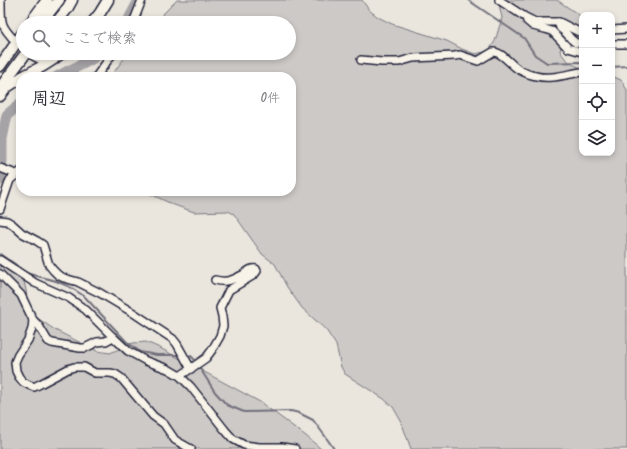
<!DOCTYPE html>
<html lang="ja">
<meta charset="utf-8">
<style>
body{margin:0;font-family:Kalam,"Klee One",sans-serif;background:#f2f2f3;color:#2b2b33}
.controls{position:absolute;right:12px;top:12px;display:grid;overflow:hidden;border-radius:8px;box-shadow:0 2px 6px #0003}
.controls button{width:36px;height:36px;display:grid;place-items:center;padding:0;border:0;border-bottom:1px solid #e1e1e2;background:#fff;color:#2b2b33;font:20px sans-serif}
.list{margin:0;padding:0;list-style:none}
h2{display:flex;justify-content:space-between;align-items:center;height:52px;margin:0;padding:0 16px;font-size:17px}
h2 small{font-size:13px;font-weight:400;color:#7c7c81}
.icon{flex:none;width:22px;height:22px;fill:none;stroke:currentColor;stroke-width:2;stroke-linecap:round;stroke-linejoin:round}
.map{position:relative;flex:none;width:627px;height:449px;overflow:hidden}
.search{position:absolute;background:#fff;box-shadow:0 2px 6px #0003;left:16px;top:16px;width:280px;height:44px;display:flex;align-items:center;gap:10px;box-sizing:border-box;padding:0 14px;border-radius:22px;color:#7c7c81;font-size:15px}
.panel{position:absolute;background:#fff;box-shadow:0 2px 6px #0003;left:16px;top:72px;width:280px;height:124px;border-radius:16px}
.map>svg:first-child{display:block}
</style>
<div class="map">
<svg width="627" height="449" viewBox="0 0 627 449">
<rect width="100%" height="100%" fill="#eae6de"/>
<filter id="ink" filterUnits="userSpaceOnUse"><feTurbulence type="fractalNoise" baseFrequency=".025" numOctaves="2"/><feDisplacementMap in="SourceGraphic" scale="8" xChannelSelector="R" yChannelSelector="G"/><feConvolveMatrix kernelMatrix="1 2 1 2 8 2 1 2 1" color-interpolation-filters="sRGB"/></filter>
<g filter="url(#ink)">
<!-- green -->
<g fill="#cdc9c6" stroke="#787680">
<path d="M177 0H362L369 10 378 17 392 24 447 41 462 49 475 54 484 52 490 49 495 41 502 18 498 0H557L582 17V29C571 36 563 35 560 51 565 60 572 65 582 68V153H612V76L621 80 627 90V449H411L401 421 393 407 384 399 345 374 341 367 336 345 326 330 302 308 287 287 275 264 262 254 234 214 228 211 194 212 174 205 144 191H291V77H113L114 72 128 53H289V23H154Z"/>
<path d="M10 260 16 264 22 273 26 290 28 307 33 315 55 330 97 351 110 353 133 343 146 342 160 348 260 402 306 436 321 449H0V262Z"/>
</g>
<g fill="none" stroke-linecap="round" stroke-linejoin="round">
<!-- stream -->
<g stroke="#716f7b" stroke-width="2">
<path d="M468 0 524 38 535 55 547 63 579 62 582 63"/>
<path d="M612 67 627 66"/>
<path d="M0 254 26 273 56 281 70 287 84 296 126 341 140 352 157 355H180"/>
<path d="M187 356H191L194 359 215 392 227 405 244 412 291 411 299 413 313 420 325 436 334 449"/>
</g>
<!-- river -->
<g stroke="#a6a3a6" stroke-width="11">
<path d="M127 23 139 0"/>
<path d="M57 77C71 68 88 64 100 53"/>
<path d="M0 180 2 161V139L7 115 21 103"/>
</g>
<!-- minor casing -->
<g stroke="#22223b" stroke-width="10">
<g id="minor">
<path d="M1 0C1 24 0 25 16 42"/>
<path d="M499 0 525 17 535 22H559L579 32H582"/>
<path d="M527 21 533 26 545 29 552 31 568 48 582 52"/>
<path d="M558 22 560 28 566 33 571 39 576 43H582"/>
<path d="M133 23 142 0"/>
<path d="M612 30 627 29"/>
<path d="M612 44H627"/>
<path d="M361 60 382 62H399L413 58 455 56 460 55 478 61 493 52C501 51 511 65 518 69 523 72 530 75 536 76 550 80 567 74 582 72"/>
<path d="M96 77 113 53"/>
<path d="M0 168 16 174"/>
<path d="M0 209 10 180 21 171"/>
<path d="M0 220 7 221 12 224 22 233 37 241 43 245 49 265 53 270 58 275 64 278 78 282 100 293 132 312 173 339 177 344 191 369"/>
<path d="M0 260 35 283 69 298 86 310 112 336 128 351 146 361 168 369 180 376 191 387 225 430 233 439 244 445 259 447H282L295 449"/>
<path d="M0 274 21 295 33 320 32 329 28 340 18 355 15 362 16 371 19 377 23 382 29 385 34 387 40 384 68 369 74 367H84L95 373H110L115 374 121 378 153 416 164 424 175 440 191 449"/>
<path d="M33 320 39 326 48 341 52 343 80 348H85L97 342 106 341 113 337"/>
<path d="M180 376 206 358 212 350 220 336 223 326 222 316 220 308 229 290 254 275 257 271 256 269C251 268 248 271 244 274 233 280 227 283 215 280"/>
</g>
</g>
<!-- highway casing -->
<g stroke="#22223b" stroke-width="13">
<g id="highway">
<path d="M30 23 47 0"/>
<path d="M41 23 59 0"/>
<path d="M56 23 67 9 72 0"/>
<path d="M92 23 100 13 108 0"/>
<path d="M31 53C44 61 49 63 62 53"/>
<path d="M0 66 23 33"/>
<path d="M22 77 43 66 54 59"/>
<path d="M0 88 26 53"/>
<path d="M0 96 7 87 21 78"/>
</g>
</g>
<!-- minor -->
<use href="#minor" stroke="#f7f3e8" stroke-width="7"/>
<!-- highway -->
<use href="#highway" stroke="#f7f3e8" stroke-width="10"/>
</g>
</g>
</svg>
<div class="controls">
<button>+</button>
<button>−</button>
<button><svg class="icon" aria-label="locate" viewBox="0 0 24 24"><circle cx="12" cy="12" r="6"/><path d="M12 2v4M12 18v4M2 12h4M18 12h4"/></svg></button>
<button><svg class="icon" aria-label="layers" viewBox="0 0 24 24"><path d="M12 4l9 5-9 5-9-5zM3 14l9 5 9-5"/></svg></button>
</div>
<div class="search"><svg class="icon" aria-label="search" viewBox="0 0 24 24"><circle cx="10" cy="10" r="6"/><path d="M15 15l6 6"/></svg>ここで検索</div>
<section class="panel">
<h2>周辺<small>0件</small></h2>
<ul class="list">
</ul>
</section>
</div>
